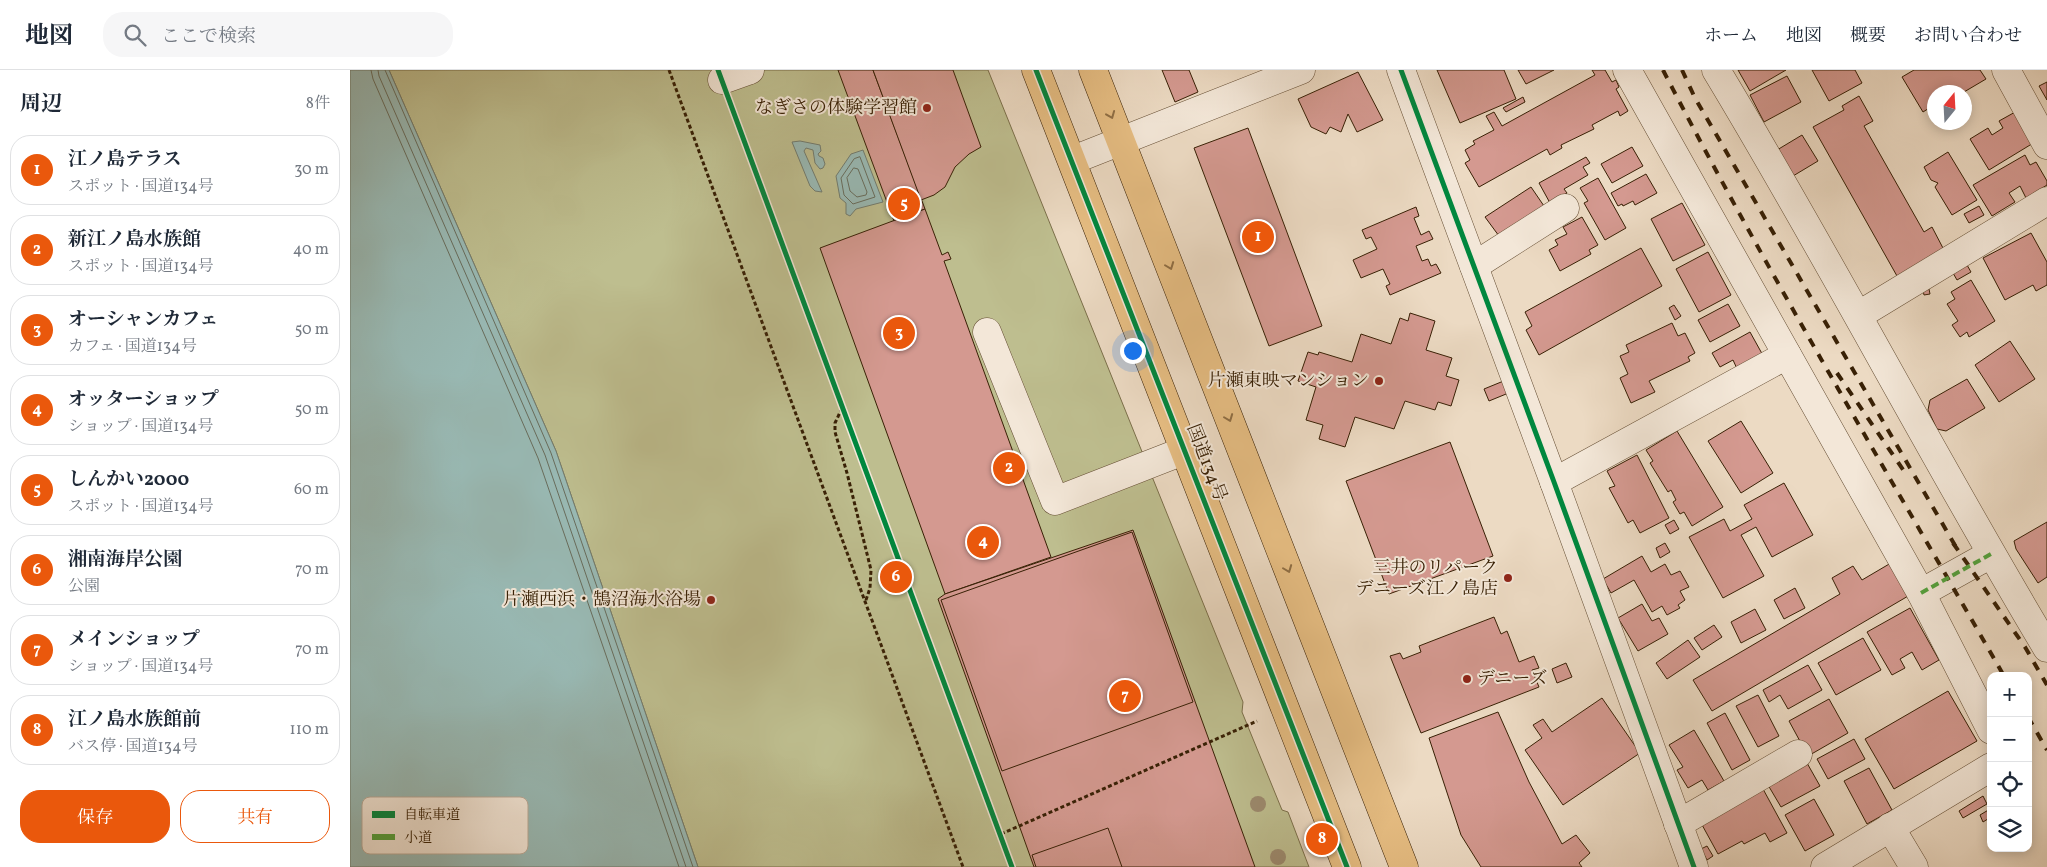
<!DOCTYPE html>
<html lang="ja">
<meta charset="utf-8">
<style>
body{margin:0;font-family:Vollkorn,"Noto Serif JP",serif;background:#f6f6f7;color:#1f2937}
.controls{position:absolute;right:15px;bottom:15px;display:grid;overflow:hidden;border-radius:10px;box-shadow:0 2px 12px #0003}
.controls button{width:45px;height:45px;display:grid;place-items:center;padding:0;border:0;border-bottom:1px solid #e0e1e3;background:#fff;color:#1f2937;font:25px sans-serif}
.compass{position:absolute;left:1577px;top:15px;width:45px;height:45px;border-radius:50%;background:#fff;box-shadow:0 2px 12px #0003;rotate:18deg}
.you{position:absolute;left:782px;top:280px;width:18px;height:18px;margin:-12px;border:4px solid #fff;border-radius:50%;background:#1a73e8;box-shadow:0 0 0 8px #1a73e833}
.badge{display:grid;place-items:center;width:32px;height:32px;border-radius:50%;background:#ea580c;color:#fff;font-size:16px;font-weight:700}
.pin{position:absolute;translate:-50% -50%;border:2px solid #fff;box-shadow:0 1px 5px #0006}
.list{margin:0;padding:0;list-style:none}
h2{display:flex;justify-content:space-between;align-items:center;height:65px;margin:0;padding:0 20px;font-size:21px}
h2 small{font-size:16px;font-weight:400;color:#747a83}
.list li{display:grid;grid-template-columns:32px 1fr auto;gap:15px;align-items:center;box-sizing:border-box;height:70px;margin:0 10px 10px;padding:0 10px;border:1px solid #e0e1e3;border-radius:20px}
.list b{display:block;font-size:19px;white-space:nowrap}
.list p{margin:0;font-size:16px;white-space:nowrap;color:#747a83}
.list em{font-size:16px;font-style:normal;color:#747a83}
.actions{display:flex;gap:10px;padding:15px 20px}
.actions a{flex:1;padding:11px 0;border:1px solid #ea580c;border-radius:20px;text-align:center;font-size:18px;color:#ea580c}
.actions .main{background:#ea580c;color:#fff}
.icon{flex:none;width:28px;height:28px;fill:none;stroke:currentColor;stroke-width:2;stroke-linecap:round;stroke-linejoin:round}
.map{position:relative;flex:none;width:1697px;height:797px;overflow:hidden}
header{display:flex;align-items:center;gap:30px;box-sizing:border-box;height:70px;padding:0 25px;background:#fff;border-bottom:1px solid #e0e1e3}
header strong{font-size:24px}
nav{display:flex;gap:28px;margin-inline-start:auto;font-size:18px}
.search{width:350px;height:45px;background:#f6f6f7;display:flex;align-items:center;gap:12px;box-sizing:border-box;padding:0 18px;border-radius:20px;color:#747a83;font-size:19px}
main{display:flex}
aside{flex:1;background:#fff}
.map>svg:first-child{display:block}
</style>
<header>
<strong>地図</strong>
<div class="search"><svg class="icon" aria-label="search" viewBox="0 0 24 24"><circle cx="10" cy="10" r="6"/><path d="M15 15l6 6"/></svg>ここで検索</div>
<nav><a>ホーム</a><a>地図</a><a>概要</a><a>お問い合わせ</a></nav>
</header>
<main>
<aside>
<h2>周辺<small>8件</small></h2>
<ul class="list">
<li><span class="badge">1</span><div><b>江ノ島テラス</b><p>スポット · 国道134号</p></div><em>30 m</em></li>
<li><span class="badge">2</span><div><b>新江ノ島水族館</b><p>スポット · 国道134号</p></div><em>40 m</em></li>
<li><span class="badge">3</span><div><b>オーシャンカフェ</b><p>カフェ · 国道134号</p></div><em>50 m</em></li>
<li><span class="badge">4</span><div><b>オッターショップ</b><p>ショップ · 国道134号</p></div><em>50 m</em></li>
<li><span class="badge">5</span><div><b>しんかい2000</b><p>スポット · 国道134号</p></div><em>60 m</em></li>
<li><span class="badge">6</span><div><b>湘南海岸公園</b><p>公園</p></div><em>70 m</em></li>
<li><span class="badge">7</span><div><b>メインショップ</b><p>ショップ · 国道134号</p></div><em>70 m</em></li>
<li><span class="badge">8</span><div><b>江ノ島水族館前</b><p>バス停 · 国道134号</p></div><em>110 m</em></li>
</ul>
<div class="actions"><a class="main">保存</a><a>共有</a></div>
</aside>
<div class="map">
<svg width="1697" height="797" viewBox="0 0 1697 797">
<rect width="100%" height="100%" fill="#ecdac3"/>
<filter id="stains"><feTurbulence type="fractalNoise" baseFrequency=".004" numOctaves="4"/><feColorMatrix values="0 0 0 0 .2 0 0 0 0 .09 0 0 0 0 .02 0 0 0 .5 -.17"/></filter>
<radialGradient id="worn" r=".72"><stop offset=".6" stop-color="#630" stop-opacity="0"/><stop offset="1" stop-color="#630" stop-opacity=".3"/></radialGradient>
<!-- green -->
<path fill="#bebe8f" stroke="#7b6f4a" d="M39 0H638L893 632 892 642 932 740 938 742 959 797H348L206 381Z"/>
<!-- water -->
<g fill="#99bab5" stroke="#727c6f">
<path d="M0 0H39L206 381 348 797H0Z"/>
<path d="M450 71 470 75 471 81 468 84 469 86 473 88 475 94 473 98 470 99 465 93 463 80 456 78 454 81 472 122 465 121 460 116 442 72Z"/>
<path d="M513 80 533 132 506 139 500 146 496 144V133L490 128 486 106 501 84Z"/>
</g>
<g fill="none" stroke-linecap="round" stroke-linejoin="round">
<!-- shore -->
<g stroke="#686d5d" stroke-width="1">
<path d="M21 0 23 9 188 388 329 797"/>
<path d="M28 0 29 6 195 385 336 797"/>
<path d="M35 0 201 383 343 797"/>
<path d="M510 87 525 127 503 134 494 125 491 108 504 89Z"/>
<path d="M504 98 508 99 517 122 516 125 507 127 500 121 497 108Z"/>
</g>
</g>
<!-- building -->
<g fill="#d49990" stroke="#382005">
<path d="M488 0H523L575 139 544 151Z"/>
<path d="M523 0H603L631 77 619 84 605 97 595 117 584 125 571 130Z"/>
<path d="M812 0H839L848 22 825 32Z"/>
<path d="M1087 0H1154L1166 29 1110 53Z"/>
<path d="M1168 0H1204L1176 14Z"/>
<path d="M1242 0H1255L1262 12 1266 10 1269 17 1266 19 1278 41 1270 46 1268 41 1242 55 1244 59 1211 75 1212 78 1200 85 1197 79 1129 117 1115 93 1120 90 1115 80 1125 74 1123 71 1144 60 1136 46 1144 42 1152 56 1245 5Z"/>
<path d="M1388 0H1436L1400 21Z"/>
<path d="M1462 0H1505L1512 13 1479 31Z"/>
<path d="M1564 0H1630L1636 9 1614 22H1584V35L1573 42 1552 7Z"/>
<path d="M1008 2 1033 50 1007 62 998 44 991 62 980 57 976 64 961 57 948 29Z"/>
<path d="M1437 6 1451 32 1414 52 1400 25Z"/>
<path d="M1697 12V30L1689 16Z"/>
<path d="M1509 26 1523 51 1514 56 1574 162 1582 157 1594 180 1547 206 1463 57 1494 40 1492 36Z"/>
<path d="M1173 27 1175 32 1156 42 1153 38Z"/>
<path d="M1667 41 1685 72 1639 100 1620 69 1638 58 1642 65 1653 58 1649 51Z"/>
<path d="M898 58 972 256 919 276 844 78Z"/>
<path d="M1452 65 1468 91 1443 106 1427 80Z"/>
<path d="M1282 77 1293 96 1262 113 1251 94Z"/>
<path d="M1598 82 1627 130 1602 145 1585 117 1588 113 1581 110 1574 97Z"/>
<path d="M1675 85 1680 95 1686 92 1697 111V115L1676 128 1670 116 1659 123 1665 132 1642 146 1623 115Z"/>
<path d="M1236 87 1240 93 1233 97 1238 105 1214 119 1217 123 1200 133 1189 113Z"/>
<path d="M1296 104 1307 123 1285 135 1283 131 1273 136 1272 134 1268 136 1261 123Z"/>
<path d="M1248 108 1276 158 1255 170 1234 133 1238 131 1230 118Z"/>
<path d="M1181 117 1194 136 1149 166 1135 147Z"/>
<path d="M1332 133 1355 175 1323 191 1301 149Z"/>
<path d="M1629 136 1634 145 1619 153 1614 144Z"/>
<path d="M1066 137 1069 146 1064 148 1071 165 1079 161 1083 169 1066 176 1072 191 1078 189 1081 196 1086 194 1091 203 1040 225 1036 216 1040 214 1033 199 1011 208 1003 190 1027 179 1021 167 1016 169 1012 160Z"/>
<path d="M575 139 592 185 598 182 601 189 594 191 701 487 595 524 470 178Z"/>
<path d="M1232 147 1248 175 1239 180 1241 184 1210 201 1199 180 1208 175 1205 170 1217 164 1213 157Z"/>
<path d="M1681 163 1697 192V215L1686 221 1683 215 1655 230 1633 188Z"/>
<path d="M1291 178 1312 216 1189 285 1176 260 1182 256 1175 242Z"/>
<path d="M1358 182 1381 225 1349 242 1326 199Z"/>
<path d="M1617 195 1621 202 1607 210 1603 203Z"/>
<path d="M1621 210 1645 251 1619 267 1617 262 1610 267 1602 255 1608 251 1597 234 1605 229 1601 222Z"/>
<path d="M1579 219 1580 224 1574 225 1573 220Z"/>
<path d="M1378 234 1390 256 1360 272 1348 250Z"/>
<path d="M1324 235 1331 246 1325 250 1319 238Z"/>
<path d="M1060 243 1085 251 1076 280 1102 288 1096 306 1109 310 1101 336 1088 332 1085 340 1055 331 1044 359 1005 347 995 377 969 369 973 355 956 350 966 317 948 311 958 282 968 285 969 282 1002 292 1011 264 1041 274 1050 248 1058 251Z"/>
<path d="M1322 253 1328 266 1335 263 1345 283 1338 287 1340 291 1299 311 1305 322 1281 333 1270 308 1278 304 1270 286 1279 282 1276 275Z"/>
<path d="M1400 262 1415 289 1389 303 1383 290 1370 297 1362 283Z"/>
<path d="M1660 271 1685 309 1649 332 1625 295Z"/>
<path d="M1617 309 1635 338 1596 361 1587 359 1578 340 1580 330Z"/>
<path d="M1156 310 1161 322 1139 331 1134 319Z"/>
<path d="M1391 351 1423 403 1391 423 1358 371Z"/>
<path d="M1327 361 1373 437 1342 456 1334 442 1330 444 1323 432 1326 430 1321 420 1318 422 1300 393 1303 391 1296 380Z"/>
<path d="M1100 372 1143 486 1039 524 996 411Z"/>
<path d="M1287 385 1319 448 1290 463 1283 450 1278 453 1259 418 1265 416 1257 401Z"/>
<path d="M1434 413 1463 465 1422 487 1406 457 1391 465 1414 506 1373 528 1339 467 1374 449 1380 461 1402 449 1394 435Z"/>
<path d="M1324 450 1329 459 1320 464 1315 455Z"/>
<path d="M1697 452V507L1688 513 1666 479 1664 471Z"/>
<path d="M783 460 905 797H684L588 529 595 524Z"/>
<path d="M782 462 843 632 652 701 591 530Z"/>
<path d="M1315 473 1320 482 1310 488 1306 478Z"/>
<path d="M1292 486 1301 502 1315 494 1321 505 1330 501 1339 517 1330 521 1335 530 1328 535 1330 538 1317 545 1312 536 1302 542 1284 510 1261 523 1253 509Z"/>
<path d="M1546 490 1565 522 1362 641 1343 610 1490 524 1482 508 1503 496 1512 510Z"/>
<path d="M1445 518 1455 538 1434 549 1424 530Z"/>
<path d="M1292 534 1302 551 1309 548 1318 564 1288 581 1268 548Z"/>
<path d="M1560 538 1589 590 1572 600 1562 582 1550 589 1555 598 1542 605 1517 562Z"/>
<path d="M1405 539 1416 560 1391 573 1381 552Z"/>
<path d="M1144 547 1151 564 1157 561 1169 592 1184 586 1189 598 1182 600 1189 617 1071 663 1040 586 1050 583 1053 589 1071 582 1069 576Z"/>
<path d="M1364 555 1372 567 1352 580 1344 568Z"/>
<path d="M1513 568 1531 600 1486 625 1468 593Z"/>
<path d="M1338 570 1350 587 1317 609 1306 593Z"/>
<path d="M1216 593 1222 607 1207 613 1202 599Z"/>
<path d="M1458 595 1472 620 1438 639 1430 625 1419 632 1413 620Z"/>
<path d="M1598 621 1627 671 1544 719 1515 669Z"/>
<path d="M1408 625 1429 666 1408 677 1386 636Z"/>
<path d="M1252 628 1290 683 1213 735 1175 680 1192 668 1183 655 1193 649 1202 662Z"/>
<path d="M1479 629 1498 663 1458 686 1439 651Z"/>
<path d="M1148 642 1179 712 1212 774 1226 765 1240 783 1229 793 1232 797H1131L1111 765 1079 668Z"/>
<path d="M1375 643 1400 690 1382 700 1357 653Z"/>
<path d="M1344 660 1374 711 1358 720 1352 710 1338 718 1327 700 1333 697 1319 675Z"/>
<path d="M1504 669 1515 689 1478 709 1467 689Z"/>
<path d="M1457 693 1470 716 1431 737 1418 715Z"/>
<path d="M1519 698 1542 740 1517 754 1494 711Z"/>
<path d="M1413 719 1437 763 1420 772 1415 763 1394 774 1392 771 1368 784 1351 753Z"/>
<path d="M1633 726 1637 734 1613 748 1609 741Z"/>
<path d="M1464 729 1484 765 1455 781 1435 745Z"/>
<path d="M1640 739 1641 747 1633 752 1630 745Z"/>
<path d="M758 758 772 797H686L682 785Z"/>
<path d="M1357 776 1363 786 1357 790 1351 779Z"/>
</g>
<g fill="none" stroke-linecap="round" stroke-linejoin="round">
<!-- minor casing -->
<g stroke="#654e34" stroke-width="29">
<g id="minor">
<path d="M1051 0 1204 412 1344 797"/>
<path d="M1277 0 1571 523 1641 660"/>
<path d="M1366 0C1481 190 1583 388 1697 578"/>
<path d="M1656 0 1697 75"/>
<path d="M372 10 400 0"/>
<path d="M723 90 951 0"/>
<path d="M1124 196 1215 138"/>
<path d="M1509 245 1697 131"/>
<path d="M637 262 705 431 836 380"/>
<path d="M1204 412 1437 285"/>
<path d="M1571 523 1641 484"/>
<path d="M1328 754 1448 684"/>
<path d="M1540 757 1564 797"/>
<path d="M1475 797 1641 697"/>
</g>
</g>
<!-- highway casing -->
<g stroke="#382005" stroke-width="29">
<g id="highway">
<path d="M686 0 997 797"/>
<path d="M743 0 1054 797"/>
</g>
</g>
<!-- path -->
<g stroke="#382005" stroke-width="3" stroke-dasharray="4 2.5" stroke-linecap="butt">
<path d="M319 0 613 797"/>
<path d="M492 338 485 353V362L497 403 521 500 520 518 515 533"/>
<path d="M651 764 907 651"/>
</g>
<!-- minor -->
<use href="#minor" stroke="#f3e7d8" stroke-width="28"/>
<!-- highway -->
<use href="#highway" stroke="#e6bd82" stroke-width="28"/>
<!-- rail -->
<g stroke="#382005" stroke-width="4" stroke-dasharray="9 9" stroke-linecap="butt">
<path d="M1313 0C1419 206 1539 405 1654 606"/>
<path d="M1332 0 1345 28 1606 477"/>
<path d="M1487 303 1556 404"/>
<path d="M1603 473 1675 577 1697 615"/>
<path d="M1678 647 1697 680"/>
</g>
<!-- quiet -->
<path stroke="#53a23d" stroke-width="4" stroke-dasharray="8 4" stroke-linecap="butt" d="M1571 523 1641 484"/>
<!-- cycleway casing -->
<g stroke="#f3e7d8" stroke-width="8">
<g id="cycleway">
<path d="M368 0 662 797"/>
<path d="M686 0 997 797"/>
<path d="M1051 0 1204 412 1344 797"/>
</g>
</g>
<!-- cycleway -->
<use href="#cycleway" stroke="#00873e" stroke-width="5"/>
</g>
<!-- trees -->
<g fill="#9c8a6e">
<circle cx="908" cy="734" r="8"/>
<circle cx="928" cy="787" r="8"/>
</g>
<!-- one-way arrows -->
<defs><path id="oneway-chevron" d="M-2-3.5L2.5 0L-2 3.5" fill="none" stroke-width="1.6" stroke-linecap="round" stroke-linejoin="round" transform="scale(1.25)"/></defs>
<g stroke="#8f6e44">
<use href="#oneway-chevron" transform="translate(761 45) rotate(68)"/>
<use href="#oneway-chevron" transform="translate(820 196) rotate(69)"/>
<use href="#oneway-chevron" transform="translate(879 348) rotate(69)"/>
<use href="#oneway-chevron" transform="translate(938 499) rotate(69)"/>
</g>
<!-- markers -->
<g fill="#8f2418" stroke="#f3e7d8" stroke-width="2">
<circle cx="577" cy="38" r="5"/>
<circle cx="1029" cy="311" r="5"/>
<circle cx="1158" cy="508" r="5"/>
<circle cx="361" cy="530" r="5"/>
<circle cx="1117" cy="609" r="5"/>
</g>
<g text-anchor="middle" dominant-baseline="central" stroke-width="4" stroke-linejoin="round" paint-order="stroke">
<!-- poi labels -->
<g font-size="18" fill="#382005" stroke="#f3e7d8" text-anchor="end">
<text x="567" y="38">なぎさの体験学習館</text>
<text x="1019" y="311">片瀬東映マンション</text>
<text x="1148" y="498">三井のリパーク<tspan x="1148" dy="21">デニーズ江ノ島店</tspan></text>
<text x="351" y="530">片瀬西浜・鵠沼海水浴場</text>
<text x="1127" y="609" text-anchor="start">デニーズ</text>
</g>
<!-- street labels -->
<g font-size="18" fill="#382005" stroke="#f3e7d8">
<text transform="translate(856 393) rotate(69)">国道134号</text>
</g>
</g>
<!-- legend -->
<rect x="12" y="727" width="166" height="57" rx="8" fill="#f3e7d8" stroke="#bbab99" stroke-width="1"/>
<rect x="22" y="741" width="23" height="7" fill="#00873e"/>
<rect x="22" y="764" width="23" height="6" fill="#53a23d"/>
<g font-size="14" fill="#382005">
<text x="54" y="749">自転車道</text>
<text x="54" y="772">小道</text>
</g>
<rect width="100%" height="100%" filter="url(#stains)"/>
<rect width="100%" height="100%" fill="url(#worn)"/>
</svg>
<div class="controls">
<button>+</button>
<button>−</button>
<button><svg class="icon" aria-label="locate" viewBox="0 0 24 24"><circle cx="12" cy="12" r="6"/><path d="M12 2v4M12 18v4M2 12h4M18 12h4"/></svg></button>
<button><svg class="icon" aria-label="layers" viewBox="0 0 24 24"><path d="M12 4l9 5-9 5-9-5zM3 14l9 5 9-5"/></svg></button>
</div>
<svg class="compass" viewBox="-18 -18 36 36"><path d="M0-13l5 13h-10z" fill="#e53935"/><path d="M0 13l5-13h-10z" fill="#747a83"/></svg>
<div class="you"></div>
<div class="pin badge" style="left:908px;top:167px">1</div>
<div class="pin badge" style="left:659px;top:398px">2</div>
<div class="pin badge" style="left:549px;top:263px">3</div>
<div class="pin badge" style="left:633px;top:472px">4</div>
<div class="pin badge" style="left:554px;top:134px">5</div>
<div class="pin badge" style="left:546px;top:507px">6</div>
<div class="pin badge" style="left:775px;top:626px">7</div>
<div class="pin badge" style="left:972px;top:769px">8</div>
</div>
</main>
